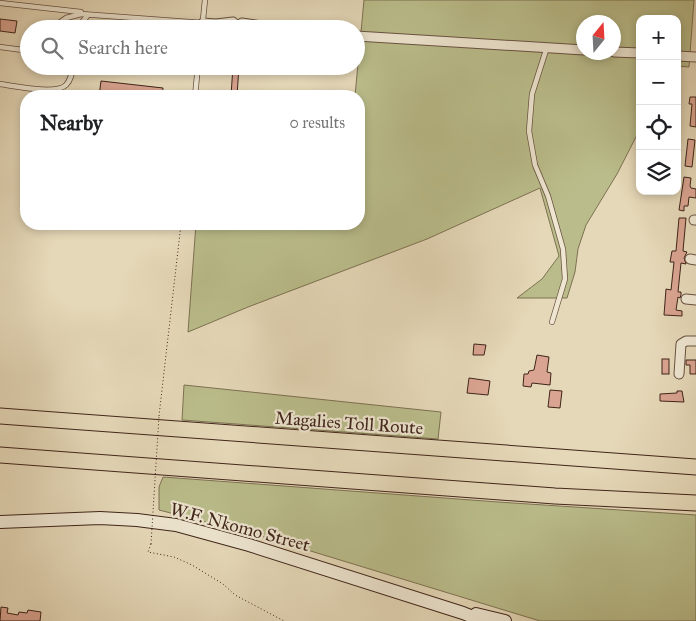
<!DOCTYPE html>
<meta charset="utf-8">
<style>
body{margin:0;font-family:"IM FELL Great Primer",serif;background:#f2f2f2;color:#202124}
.controls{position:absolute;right:15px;top:15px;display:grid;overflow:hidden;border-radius:10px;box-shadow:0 2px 8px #0003}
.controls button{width:45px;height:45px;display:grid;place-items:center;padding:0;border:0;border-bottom:1px solid #e0e0e0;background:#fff;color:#202124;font:25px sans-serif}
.compass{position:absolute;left:576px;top:15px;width:45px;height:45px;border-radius:50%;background:#fff;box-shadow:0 2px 8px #0003;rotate:18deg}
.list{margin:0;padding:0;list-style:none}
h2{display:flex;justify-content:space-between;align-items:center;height:65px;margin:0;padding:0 20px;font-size:21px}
h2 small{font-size:16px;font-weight:400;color:#757577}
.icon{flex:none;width:28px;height:28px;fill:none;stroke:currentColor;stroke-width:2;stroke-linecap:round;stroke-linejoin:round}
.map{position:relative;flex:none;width:696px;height:621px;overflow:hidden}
.search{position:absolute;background:#fff;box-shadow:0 2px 8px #0003;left:20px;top:20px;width:345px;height:55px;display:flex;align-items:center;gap:12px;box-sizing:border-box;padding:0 18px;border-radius:28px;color:#757577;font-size:19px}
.panel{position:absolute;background:#fff;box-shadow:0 2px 8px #0003;left:20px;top:90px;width:345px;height:140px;border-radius:20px}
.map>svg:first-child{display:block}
</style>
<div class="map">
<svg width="696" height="621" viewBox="0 0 696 621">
<rect width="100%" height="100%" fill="#e5d8b8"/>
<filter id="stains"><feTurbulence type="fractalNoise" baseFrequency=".004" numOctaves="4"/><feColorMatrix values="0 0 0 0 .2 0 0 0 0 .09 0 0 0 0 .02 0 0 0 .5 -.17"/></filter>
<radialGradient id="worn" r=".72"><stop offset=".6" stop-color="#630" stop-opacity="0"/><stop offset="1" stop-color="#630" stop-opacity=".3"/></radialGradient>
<!-- green -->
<g fill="#babd8b" stroke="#7d7152" fill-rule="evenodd">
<path d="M364 0H694L689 67 677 66V19H640V134L637 135 617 174 586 225 578 249 575 272 567 298H517L542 279 559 256 540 188 427 239 248 307 188 332 196 224H359V96H355ZM584 22H614V52H584Z"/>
<path d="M184 385 441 412 438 439 182 420Z"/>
<path d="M163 477 498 502 696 515V621H540L268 538 159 510V487Z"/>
</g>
<!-- building -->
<g fill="#d9a491" stroke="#40251a">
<path d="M0 19 17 21 15 33 0 31Z"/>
<path d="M233 66H239L237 96H231Z"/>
<path d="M101 81 163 88 162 96H99Z"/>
<path d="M690 97H696V127L690 126 692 104H689Z"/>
<path d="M688 139 695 140 692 167 685 166Z"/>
<path d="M684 177 691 178 690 186 691 188 696 189V198L689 197 688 206H684V211L679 210Z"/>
<path d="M679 218H686L683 251 687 252 684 258 686 264 681 263 678 292H681V295L680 298 678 297 676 310 682 311V316L664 315 666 289 671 290 674 262H670L672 251H676Z"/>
<path d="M474 344 486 345 484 355H473Z"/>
<path d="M537 355 549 357 547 372 551 373 550 385 532 383 531 387 523 386 524 374H528L529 371 534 370Z"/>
<rect x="662" y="359" width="7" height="15"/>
<path d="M686 360H696V374H690V365H686Z"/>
<path d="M469 378 490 381 488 395 467 393Z"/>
<path d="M550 390 562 391 560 408 548 407Z"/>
<path d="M677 391H682L684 402 660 401V394L677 393Z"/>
<path d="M1 607 8 608 7 613 18 615 19 612 27 613 28 610 41 612 40 621H0Z"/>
</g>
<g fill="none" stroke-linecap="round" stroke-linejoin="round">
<!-- lane casing -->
<g stroke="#695242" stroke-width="6">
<g id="lane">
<path d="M0 3 81 12"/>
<path d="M50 29 66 18 81 14 203 23"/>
<path d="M81 29 83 21 88 15"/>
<path d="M202 29 205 0"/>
<path d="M0 47 23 50 29 46"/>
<path d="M547 47 532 94 529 131 535 165 548 196 563 249 565 279 552 322"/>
<path d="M0 84C15 86 56 95 66 85 71 80 72 73 73 66"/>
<path d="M195 96 198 66"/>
</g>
</g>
<!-- street casing -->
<g stroke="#695242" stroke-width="11">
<g id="street">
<path d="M203 23 216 24 233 22"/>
<path d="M242 23 281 29"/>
<path d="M356 36 584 50"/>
<path d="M614 52 640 53"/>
<path d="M677 56 696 57"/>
<path d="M694 220H696"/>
<path d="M690 259 696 260"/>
<path d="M686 299 696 300"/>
<path d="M679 374 681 344 686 341H696"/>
</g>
</g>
<!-- secondary casing -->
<g stroke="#40251a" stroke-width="14">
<g id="secondary">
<path d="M0 522 100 518 137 520 176 525 249 545 463 613 483 621"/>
<path d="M476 614 505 621"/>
</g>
</g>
<!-- highway casing -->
<g stroke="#40251a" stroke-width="17">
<g id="highway">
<path d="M0 416 696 467"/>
<path d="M0 455 555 496 696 503"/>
</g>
</g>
<!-- path -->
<g stroke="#40251a" stroke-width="1" stroke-dasharray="1 2.5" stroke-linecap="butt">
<path d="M159 416 181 224"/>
<path d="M151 544 148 552 174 557 192 565 223 584 235 595 284 621"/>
</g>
<!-- lane -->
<use href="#lane" stroke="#eee6d1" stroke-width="4.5"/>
<!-- street -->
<use href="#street" stroke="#eee6d1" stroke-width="9"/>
<!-- secondary -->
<use href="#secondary" stroke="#eee6d1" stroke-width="12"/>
<!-- highway -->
<use href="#highway" stroke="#e5d8b8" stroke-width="15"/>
<!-- path-bridge -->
<path stroke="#40251a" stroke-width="1" stroke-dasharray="1 2.5" stroke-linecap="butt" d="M151 544 159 416"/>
</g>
<g text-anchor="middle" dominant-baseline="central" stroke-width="4.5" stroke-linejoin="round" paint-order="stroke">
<!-- street labels -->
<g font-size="18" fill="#40251a" stroke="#eee6d1">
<text transform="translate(349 423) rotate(4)">Magalies Toll Route</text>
<text transform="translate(240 527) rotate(15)">W.F. Nkomo Street</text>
</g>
</g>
<rect width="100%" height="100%" filter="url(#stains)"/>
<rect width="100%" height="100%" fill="url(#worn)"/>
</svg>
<div class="controls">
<button>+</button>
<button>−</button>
<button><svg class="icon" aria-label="locate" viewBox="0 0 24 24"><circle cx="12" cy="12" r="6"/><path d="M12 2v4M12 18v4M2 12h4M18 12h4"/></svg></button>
<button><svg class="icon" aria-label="layers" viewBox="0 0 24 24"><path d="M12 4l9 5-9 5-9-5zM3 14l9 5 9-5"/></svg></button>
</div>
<svg class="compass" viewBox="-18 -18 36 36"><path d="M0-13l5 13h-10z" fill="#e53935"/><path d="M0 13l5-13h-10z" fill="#757577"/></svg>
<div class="search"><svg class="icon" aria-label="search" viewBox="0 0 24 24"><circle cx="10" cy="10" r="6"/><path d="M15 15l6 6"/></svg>Search here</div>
<section class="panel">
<h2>Nearby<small>0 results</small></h2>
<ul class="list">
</ul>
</section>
</div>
